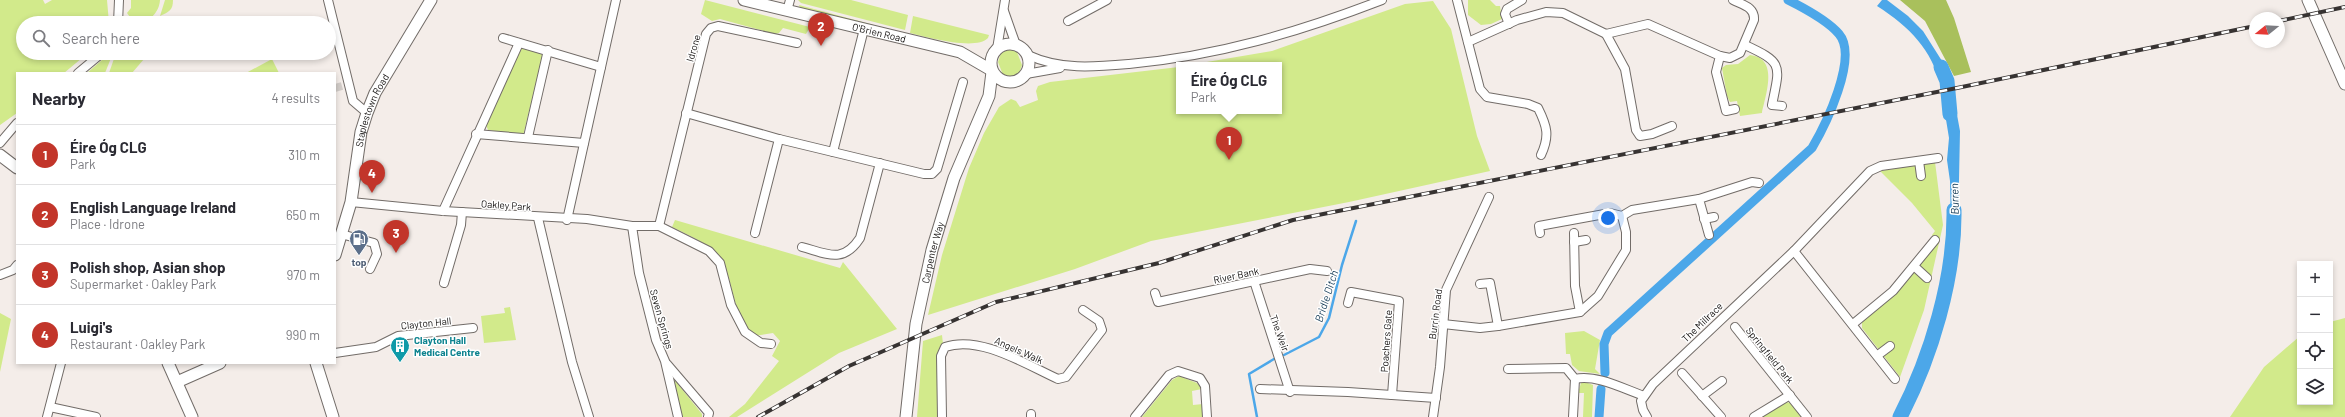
<!DOCTYPE html>
<meta charset="utf-8">
<style>
body{margin:0;font-family:Barlow,sans-serif;background:#f2f2f3;color:#2b2b33}
.controls{position:absolute;right:12px;bottom:12px;display:grid;overflow:hidden;border-radius:0px;box-shadow:0 2px 6px #0003}
.controls button{width:36px;height:36px;display:grid;place-items:center;padding:0;border:0;border-bottom:1px solid #e1e1e2;background:#fff;color:#2b2b33;font:20px sans-serif}
.compass{position:absolute;left:2249px;top:12px;width:36px;height:36px;border-radius:50%;background:#fff;box-shadow:0 2px 6px #0003;rotate:252deg}
.you{position:absolute;left:1608px;top:218px;width:14px;height:14px;margin:-10px;border:3px solid #fff;border-radius:50%;background:#1a73e8;box-shadow:0 0 0 6px #1a73e833}
.badge{display:grid;place-items:center;width:26px;height:26px;border-radius:50%;background:#c2352a;color:#fff;font-size:13px;font-weight:700}
.pin{position:absolute;translate:-50% -33px;filter:drop-shadow(0 1px 2px #0008)}
.pin::after{content:'';position:absolute;top:21px;width:14px;height:12px;background:inherit;clip-path:polygon(0 0,100% 0,50% 100%)}
.popup{position:absolute;left:1176px;top:62px;width:106px;height:52px;box-sizing:border-box;display:grid;place-content:center;border-radius:0px;background:#fff;filter:drop-shadow(0 1px 3px #0005);font-size:13px;white-space:nowrap;color:#7c7c81}
.popup b{font-size:15px;color:#2b2b33}
.popup::after{content:'';position:absolute;left:50%;top:100%;margin-left:-8px;border:8px solid transparent;border-top-color:#fff}
.list{margin:0;padding:0;list-style:none}
h2{display:flex;justify-content:space-between;align-items:center;height:52px;margin:0;padding:0 16px;font-size:17px}
h2 small{font-size:13px;font-weight:400;color:#7c7c81}
.list li{display:grid;grid-template-columns:26px 1fr auto;gap:12px;align-items:center;box-sizing:border-box;height:60px;padding:0 16px;border-top:1px solid #e1e1e2}
.list b{display:block;font-size:15px;white-space:nowrap}
.list p{margin:0;font-size:13px;white-space:nowrap;color:#7c7c81}
.list em{font-size:13px;font-style:normal;color:#7c7c81}
.icon{flex:none;width:22px;height:22px;fill:none;stroke:currentColor;stroke-width:2;stroke-linecap:round;stroke-linejoin:round}
.map{position:relative;flex:none;width:2345px;height:417px;overflow:hidden}
.search{position:absolute;background:#fff;box-shadow:0 2px 6px #0003;left:16px;top:16px;width:320px;height:44px;display:flex;align-items:center;gap:10px;box-sizing:border-box;padding:0 14px;border-radius:22px;color:#7c7c81;font-size:15px}
.panel{position:absolute;background:#fff;box-shadow:0 2px 6px #0003;left:16px;top:72px;width:320px;height:292px;border-radius:0px}
.map>svg:first-child{display:block}
</style>
<div class="map">
<svg width="2345" height="417" viewBox="0 0 2345 417">
<rect width="100%" height="100%" fill="#f4ede9"/>
<!-- green -->
<g fill="#d2ea8b">
<path d="M0 0H43L45 4 52 0H107L109 23H23V53H88L64 73H17V113L0 125Z"/>
<path d="M131 0H160C159 18 138 31 127 13L131 8Z"/>
<path d="M165 0H173C173 10 169 12 160 16Z"/>
<path d="M705 0 810 27 806 34 783 28 779 33 775 34 720 19 712 21 701 14Z"/>
<path d="M798 0H851L908 15 905 30 801 3Z"/>
<path d="M1468 0H1490L1496 6H1500L1502 19 1491 24 1481 25 1468 15Z"/>
<path d="M1433 1 1451 29 1477 136 1490 171 1349 202 1151 241 1075 269 928 315 942 255 969 168 984 133 999 107 1011 99 1016 101 1020 107 1038 100 1036 91 1038 86 1050 82 1179 67V111H1279V65H1189L1272 51 1405 4Z"/>
<path d="M799 5 904 33 800 8Z"/>
<path d="M913 16 989 35 988 38C976 51 926 37 910 33Z"/>
<path d="M521 48 543 54 524 132 523 135 488 130 486 125Z"/>
<path d="M1009 48 1017 52 1022 65 1018 77 1011 79 1003 75 998 62 1002 50Z"/>
<path d="M110 53H113L105 73H87Z"/>
<path d="M116 53H140L144 59 132 73H109Z"/>
<path d="M1750 55C1779 58 1766 94 1762 113L1740 116 1737 101 1730 102 1727 96 1722 68 1726 65 1738 64Z"/>
<path d="M272 59 279 73H246Z"/>
<path d="M1935 162 1943 225 1924 310 1900 377 1862 328V322L1904 285 1937 243 1932 235 1935 231 1912 203 1880 171Z"/>
<path d="M675 220 840 268 843 262 897 329 839 353 737 417H729L745 404 779 361 772 356 780 341 773 333 754 336C730 314 734 272 717 253 709 244 684 233 672 227Z"/>
<path d="M510 307 516 340 484 343 481 316 505 313 504 308Z"/>
<path d="M0 313 11 319 0 372Z"/>
<path d="M2345 318V417H2230L2264 367 2300 336V402H2330V322Z"/>
<path d="M1584 331 1600 340 1595 369 1600 374 1579 371 1572 365 1570 354H1566L1565 333Z"/>
<path d="M942 335 943 344 938 353 939 417H917L923 341Z"/>
<path d="M669 373 702 414V417H681Z"/>
<path d="M1179 376 1197 383 1202 389 1192 391 1193 405 1203 404 1204 417H1142L1172 380Z"/>
<path d="M1585 382 1593 385 1592 417H1583L1584 393H1578L1581 383Z"/>
<path d="M1786 402 1791 403 1803 417H1762Z"/>
</g>
<!-- forest -->
<path fill="#a9c05c" d="M1900 0H1946L1954 18 1971 72 1954 76 1925 21Z"/>
<!-- water -->
<g fill="#4ca7e9">
<path d="M1882 0H1887L1908 16 1923 31 1942 61 1950 86 1942 87C1930 48 1911 28 1877 6Z"/>
<path d="M1953 93 1960 131 1958 228 1951 230 1950 181 1947 160 1949 138 1942 95Z"/>
</g>
<g fill="none" stroke-linecap="round" stroke-linejoin="round">
<!-- stream -->
<g stroke="#4ca7e9" stroke-width="2.5">
<path d="M1284 355 1319 337 1329 318 1342 265 1356 221"/>
<path d="M1257 417 1249 374 1274 359"/>
</g>
<!-- canal -->
<g stroke="#4ca7e9" stroke-width="9">
<path d="M1605 373 1604 344 1608 333 1812 148C1825 126 1859 57 1839 34 1828 21 1804 8 1788 0"/>
<path d="M1599 417 1601 389"/>
</g>
<!-- river -->
<g stroke="#4ca7e9" stroke-width="15">
<path d="M1941 67 1947 81 1950 114"/>
<path d="M1900 417C1931 357 1955 278 1954 210"/>
</g>
<!-- street-tunnel -->
<path stroke="#d2ccc8" stroke-width="8" stroke-dasharray="8 4" stroke-linecap="butt" d="M335 88 342 86"/>
<!-- street casing -->
<g stroke="#726c68" stroke-width="10">
<g id="street">
<path d="M328 0 353 101 367 113"/>
<path d="M1457 0 1480 89 1487 97 1528 104 1538 108C1547 126 1550 136 1541 155"/>
<path d="M787 11 790 0"/>
<path d="M1004 11 1016 45"/>
<path d="M1068 21 1107 0"/>
<path d="M118 23 119 0"/>
<path d="M1509 24 1505 14 1507 9 1522 0"/>
<path d="M1606 34 1625 69 1636 130 1640 136 1652 134 1672 126"/>
<path d="M503 38 601 67"/>
<path d="M1468 42 1517 20 1546 12 1563 13 1606 34 1648 24 1720 56 1716 72 1726 111 1735 109"/>
<path d="M1745 45C1784 63 1780 65 1772 105L1782 106"/>
<path d="M997 49 1005 0"/>
<path d="M1028 55C1060 70 1094 67 1129 64 1218 56 1299 32 1382 0"/>
<path d="M1720 56 1730 58 1740 53 1754 20C1755 7 1743 5 1733 0"/>
<path d="M78 73 102 53"/>
<path d="M1026 74 1060 68"/>
<path d="M686 113 779 139 924 174H932L937 169 963 82"/>
<path d="M476 134 584 143"/>
<path d="M528 137 548 50"/>
<path d="M0 143 17 123"/>
<path d="M833 152 864 29"/>
<path d="M1919 161 1921 176"/>
<path d="M351 202 443 211 587 219 632 226H659L709 251 720 263 731 305 745 332 761 343 771 344"/>
<path d="M443 211 519 43"/>
<path d="M538 218 572 362 589 417"/>
<path d="M1704 219 1714 217"/>
<path d="M567 220 616 0"/>
<path d="M632 226 639 273 656 340 665 361 678 417"/>
<path d="M659 226 706 34 711 28 718 26 797 43"/>
<path d="M755 233 779 139"/>
<path d="M1540 233 1539 226 1610 213 1622 216 1632 210 1699 199"/>
<path d="M1574 233 1575 286 1580 312"/>
<path d="M341 234 374 243 377 254 370 269"/>
<path d="M1709 235 1699 199 1752 182 1759 183"/>
<path d="M1574 242 1586 240"/>
<path d="M802 247C828 254 843 264 860 238L880 163"/>
<path d="M1794 251 1895 379"/>
<path d="M1915 267 1927 278"/>
<path d="M0 275 13 270 17 265"/>
<path d="M1254 281 1290 392"/>
<path d="M444 283 461 225 462 212"/>
<path d="M1480 284 1490 283 1498 326"/>
<path d="M1155 293 1158 302 1310 269 1327 271"/>
<path d="M1348 303 1351 292 1399 301 1392 395"/>
<path d="M1443 324 1480 328 1498 326 1580 312 1598 296 1626 250V232L1622 216"/>
<path d="M1853 324 1893 291 1935 240"/>
<path d="M1735 327 1807 417"/>
<path d="M335 353 376 347 398 336 473 328"/>
<path d="M1878 355 1890 346"/>
<path d="M667 364 709 413 708 417"/>
<path d="M1508 369 1566 368 1575 379 1573 417"/>
<path d="M1682 373 1721 417"/>
<path d="M1575 379C1596 374 1624 389 1644 396"/>
<path d="M1260 389 1348 392 1436 398"/>
<path d="M1702 396 1722 381"/>
<path d="M50 407 96 417"/>
<path d="M1031 414V417"/>
<path d="M47 417 61 363"/>
<path d="M942 417 941 356 945 347C980 335 1025 364 1058 379L1066 377 1102 330 1099 321 1083 310"/>
<path d="M1135 417 1169 375 1178 371 1200 378 1205 386 1207 417"/>
<path d="M1433 417 1440 367 1446 290 1489 197"/>
<path d="M1647 417 1643 410 1641 401 1653 384 1794 251 1870 171 1881 166 1938 158"/>
<path d="M1754 417 1790 395"/>
</g>
</g>
<!-- secondary casing -->
<g stroke="#726c68" stroke-width="13">
<g id="secondary">
<path id="s1" d="M744 0 960 52 991 70"/>
<path d="M2308 0 2345 84"/>
<circle cx="1010" cy="63" r="19"/>
<path d="M0 155 17 168"/>
<path id="s2" d="M335 255 351 202 361 132 367 113 375 93 431 0"/>
<path d="M168 363 192 417"/>
<path d="M316 363 333 417"/>
<path d="M177 382 220 363"/>
<path id="s3" d="M906 417 916 324 932 250 954 178 989 96 992 72"/>
</g>
</g>
<!-- street -->
<use href="#street" stroke="#fff" stroke-width="8"/>
<!-- secondary -->
<use href="#secondary" stroke="#fff" stroke-width="11"/>
<!-- rail casing -->
<g stroke="#373332" stroke-width="4">
<g id="rail">
<path d="M2279 21 2345 7"/>
<path d="M758 417 849 366 996 302 1159 263 1293 220 1957 88 2255 26"/>
</g>
</g>
<!-- rail -->
<use href="#rail" stroke="#fff" stroke-width="2.5" stroke-dasharray="8" stroke-linecap="butt"/>
</g>
<!-- icons -->
<defs>
<g id="fuel-pin" transform="scale(1)"><path d="M0 17L-7.5 6A9.5 9.5 0 1 1 7.5 6Z" fill="#5c6f8a" stroke="#fff"/><path d="M-5.5-6h7V0h2V4h1.3V-2.5L3-4.5l.8-.8L6-3V5H2.5V1h-1V6h-7ZM-4.2-4.7v3.2H.2V-4.7Z" fill="#fff"/></g>
<g id="building-pin" transform="scale(1)"><path d="M0 17L-7.5 6A9.5 9.5 0 1 1 7.5 6Z" fill="#0f9aa8" stroke="#fff"/><path d="M-4-6H4V6H1V3H-1V6H-4ZM-2.5-4.3h1.7v1.8h-1.7ZM.8-4.3h1.7v1.8H.8ZM-2.5-1h1.7V.8h-1.7ZM.8-1h1.7V.8H.8Z" fill="#fff"/></g>
</defs>
<g fill-rule="evenodd">
<use href="#fuel-pin" x="359" y="239"/>
<use href="#building-pin" x="400" y="346"/>
</g>
<g text-anchor="middle" dominant-baseline="central" stroke-width="3" stroke-linejoin="round" paint-order="stroke">
<!-- street labels -->
<g font-size="10" fill="#13100f" stroke="#fff">
<text stroke="none"><textPath href="#s1" startOffset="139">O'Brien Road</textPath></text>
<text transform="translate(693 48) rotate(-74)">Idrone</text>
<text stroke="none"><textPath href="#s2" startOffset="150">Staplestown Road</textPath></text>
<text transform="translate(506 205) rotate(4)">Oakley Park</text>
<text stroke="none"><textPath href="#s3" startOffset="167">Carpenter Way</textPath></text>
<text transform="translate(1236 275) rotate(-12)">River Bank</text>
<text transform="translate(1435 314) rotate(-83)">Burrin Road</text>
<text transform="translate(662 319) rotate(74)">Seven Springs</text>
<text transform="translate(1702 322) rotate(-44)">The Millrace</text>
<text transform="translate(426 323) rotate(-6)">Clayton Hall</text>
<text transform="translate(1280 333) rotate(70)">The Weir</text>
<text transform="translate(1386 341) rotate(-86)">Poachers Gate</text>
<text transform="translate(1019 350) rotate(24)">Angels Walk</text>
<text transform="translate(1770 355) rotate(51)">Springfield Park</text>
</g>
<!-- service labels -->
<g font-size="10" font-weight="bold" fill="#4e5e75" stroke="#fff">
<text x="359" y="262">top</text>
</g>
<!-- culture labels -->
<g font-size="10" font-weight="bold" fill="#0d838f" stroke="#fff" text-anchor="start">
<text x="414" y="340">Clayton Hall<tspan x="414" dy="12">Medical Centre</tspan></text>
</g>
<!-- water labels -->
<g font-size="11" font-style="italic" fill="#1a3f5a" stroke="#fff">
<text transform="translate(1954 199) rotate(-91)">Burren</text>
<text transform="translate(1326 296) rotate(-72)">Bridle Ditch</text>
</g>
</g>
</svg>
<div class="controls">
<button>+</button>
<button>−</button>
<button><svg class="icon" aria-label="locate" viewBox="0 0 24 24"><circle cx="12" cy="12" r="6"/><path d="M12 2v4M12 18v4M2 12h4M18 12h4"/></svg></button>
<button><svg class="icon" aria-label="layers" viewBox="0 0 24 24"><path d="M12 4l9 5-9 5-9-5zM3 14l9 5 9-5"/></svg></button>
</div>
<svg class="compass" viewBox="-18 -18 36 36"><path d="M0-13l5 13h-10z" fill="#e53935"/><path d="M0 13l5-13h-10z" fill="#7c7c81"/></svg>
<div class="you"></div>
<div class="pin badge" style="left:1229px;top:160px">1</div>
<div class="popup"><b>Éire Óg CLG</b>Park</div>
<div class="pin badge" style="left:821px;top:46px">2</div>
<div class="pin badge" style="left:396px;top:253px">3</div>
<div class="pin badge" style="left:372px;top:193px">4</div>
<div class="search"><svg class="icon" aria-label="search" viewBox="0 0 24 24"><circle cx="10" cy="10" r="6"/><path d="M15 15l6 6"/></svg>Search here</div>
<section class="panel">
<h2>Nearby<small>4 results</small></h2>
<ul class="list">
<li><span class="badge">1</span><div><b>Éire Óg CLG</b><p>Park</p></div><em>310 m</em></li>
<li><span class="badge">2</span><div><b>English Language Ireland</b><p>Place · Idrone</p></div><em>650 m</em></li>
<li><span class="badge">3</span><div><b>Polish shop, Asian shop</b><p>Supermarket · Oakley Park</p></div><em>970 m</em></li>
<li><span class="badge">4</span><div><b>Luigi's</b><p>Restaurant · Oakley Park</p></div><em>990 m</em></li>
</ul>
</section>
</div>
